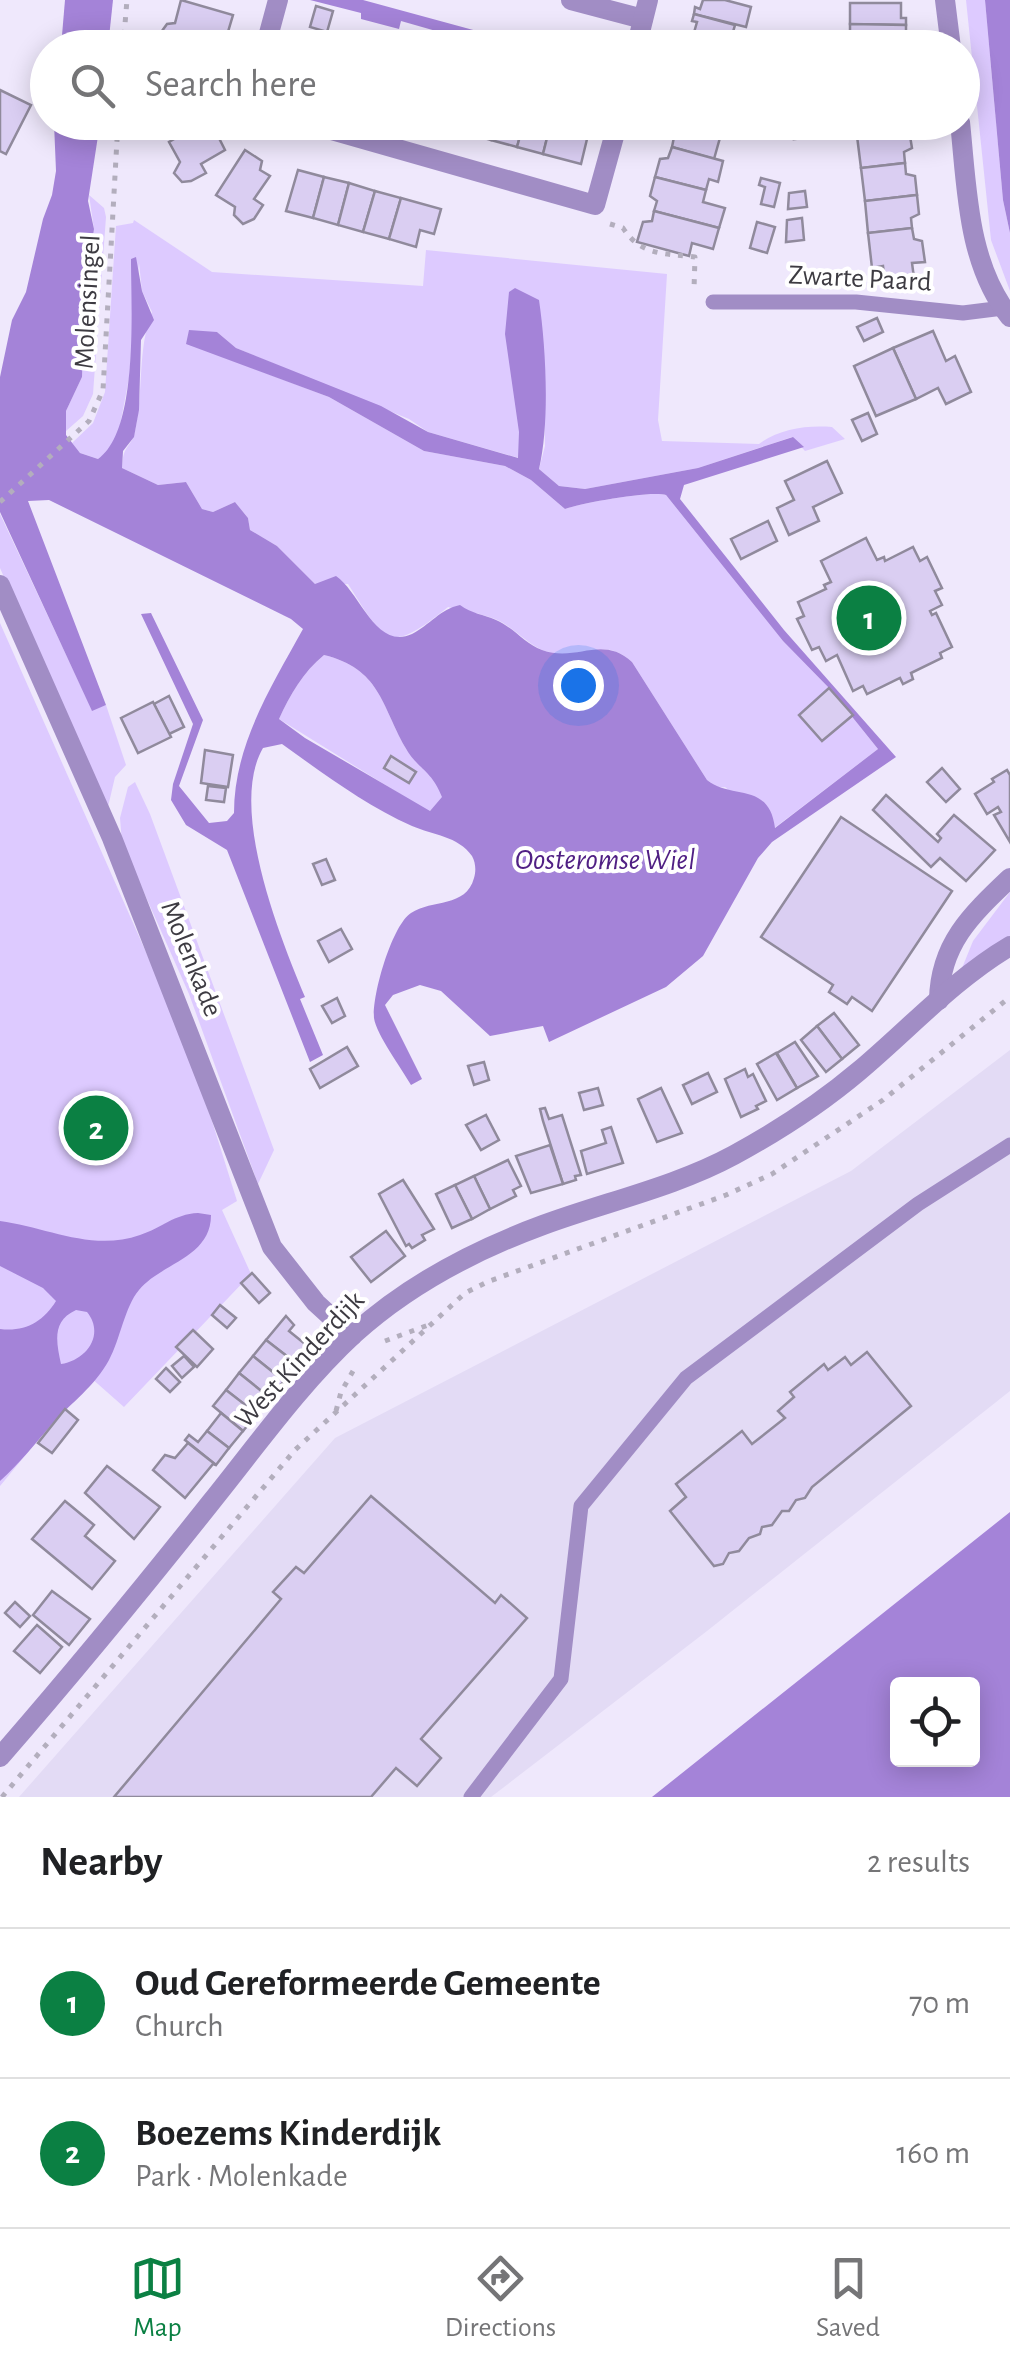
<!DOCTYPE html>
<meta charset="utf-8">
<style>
body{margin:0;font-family:"Alegreya Sans",sans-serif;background:#f6f6f6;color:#202124}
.controls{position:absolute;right:30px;bottom:30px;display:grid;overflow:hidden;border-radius:10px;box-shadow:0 5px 25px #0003}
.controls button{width:90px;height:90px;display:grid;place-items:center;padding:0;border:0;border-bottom:2px solid #e0e0e0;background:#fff;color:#202124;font:50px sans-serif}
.you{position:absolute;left:578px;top:685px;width:35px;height:35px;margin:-25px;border:8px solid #fff;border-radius:50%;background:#1a73e8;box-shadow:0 0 0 15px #1a73e833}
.badge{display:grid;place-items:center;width:65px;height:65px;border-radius:50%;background:#0b8043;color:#fff;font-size:32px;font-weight:700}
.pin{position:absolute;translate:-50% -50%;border:5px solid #fff;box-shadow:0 2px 10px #0006}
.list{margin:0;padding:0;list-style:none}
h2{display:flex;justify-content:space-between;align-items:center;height:130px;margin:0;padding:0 40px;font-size:42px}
h2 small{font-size:32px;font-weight:400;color:#757577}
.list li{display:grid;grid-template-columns:65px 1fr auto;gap:30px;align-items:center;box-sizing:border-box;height:150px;padding:0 40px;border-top:2px solid #e0e0e0}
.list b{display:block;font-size:38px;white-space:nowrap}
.list p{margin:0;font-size:32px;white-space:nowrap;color:#757577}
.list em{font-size:32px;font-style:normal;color:#757577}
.icon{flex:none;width:55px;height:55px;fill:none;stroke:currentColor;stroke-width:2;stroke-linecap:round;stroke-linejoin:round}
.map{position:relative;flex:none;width:1010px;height:1797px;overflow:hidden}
.search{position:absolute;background:#fff;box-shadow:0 5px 25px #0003;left:30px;right:30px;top:30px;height:110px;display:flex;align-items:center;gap:25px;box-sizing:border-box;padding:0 35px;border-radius:55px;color:#757577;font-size:38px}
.sheet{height:430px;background:#fff}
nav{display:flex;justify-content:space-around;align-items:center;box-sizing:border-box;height:140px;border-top:2px solid #e0e0e0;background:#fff;font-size:28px;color:#757577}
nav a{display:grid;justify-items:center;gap:5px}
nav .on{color:#0b8043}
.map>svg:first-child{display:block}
</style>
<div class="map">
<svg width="1010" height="1797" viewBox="0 0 1010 1797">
<rect width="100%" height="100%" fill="#efe8fc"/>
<!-- built -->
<path fill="#e3dbf5" d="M1010 1050V1391L707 1631 491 1797H19L335 1438 851 1171Z"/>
<!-- green -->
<g fill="#ddcaff">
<path d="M966 0H985L1003 200 1010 233V291L991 240Z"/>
<path d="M89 195 104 208 106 217 93 394 83 416 66 431V411L82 377 85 294 94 229Z"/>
<path d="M134 220 212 272 423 286 426 250 667 274 658 420 662 441 759 444C779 429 806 425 832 427L845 439 805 451 792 437 698 468 585 489 559 486 539 469 545 446 544 397 519 432V458L428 432 409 419 236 348 217 332 186 343 329 397 424 451 505 466 531 480 565 509C581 503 652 490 666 495L783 641 829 688 878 749 773 829 725 787 717 788 707 780 632 662C604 637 589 657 557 654 531 651 517 628 495 619 480 613 463 611 448 607 389 655 386 644 348 584L316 585 277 546 250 530 248 518 235 502 213 512 202 509 186 482 158 485 122 468C123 443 131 449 135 431 144 391 137 350 152 312L142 291 139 263 129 378 118 436 107 452 98 459 80 453 72 443 93 423 105 392 116 226 133 223Z"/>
<path d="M0 514 92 710 106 705 126 765 115 777 107 811 0 568Z"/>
<path d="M0 623 169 1004 212 1121 237 1201 222 1210 251 1274 124 1407 90 1377 0 1486Z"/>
<path d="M324 655C380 669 381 704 405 747 412 760 424 765 432 775 437 782 440 790 443 797L429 812 279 719C290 695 303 672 324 655Z"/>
<path d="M135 782 150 814 274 1150 258 1184 189 994 122 843 120 818 128 787Z"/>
<path d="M1010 892V936L960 973 973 941Z"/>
</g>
<!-- water -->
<g fill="#a483d8" fill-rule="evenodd">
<path d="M65 0H113L108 47H61Z"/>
<path d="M310 0H363L536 47H492L401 21 399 29 361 19V13Z"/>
<path d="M985 0H1010V233L1003 200Z"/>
<path d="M54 123H100L88 201 94 229 85 294 82 377 66 411V435L80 453 98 459C139 431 131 307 131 259L136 257 142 291 154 320 141 340 139 410 134 437 123 451 122 468 158 485 186 482 202 509 213 512 235 502 248 518 250 530 277 546 315 584 336 576C360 592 376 651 412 634 430 625 440 609 460 605 472 614 483 614 496 620 513 627 525 644 542 650 577 663 601 634 632 662L707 780C731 800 769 781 775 828L878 749 829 688 783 641 666 495C652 490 581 503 565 509L531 480 505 466 424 451 329 397 186 344 189 330 217 332 236 348 381 406 428 432 518 458 519 432 505 334 509 292 515 288 539 300C546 347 550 423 539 469L559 486 585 489 698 468 793 437 804 447 684 485 680 499 784 630 896 757 772 842 758 858 703 956 666 987 549 1042 543 1026 490 1036 441 991 420 985 393 995 385 1005 422 1079 411 1085C402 1069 376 1034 374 1018 372 995 392 925 411 913 432 899 466 908 474 878 476 872 476 863 472 856 458 836 433 835 412 826 365 805 324 774 282 744L263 748C228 808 280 937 305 997L300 999 323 1055 310 1062 227 850 186 825 171 800 173 784 193 724 141 614 151 613 203 720 179 786 209 823 227 821 234 813C234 745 271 687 303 629L291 619 49 500 28 501 106 705 92 711 0 512V377L12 320 26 292 43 219 52 195 56 171ZM324 655C380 669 381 704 405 747 417 769 431 769 442 797L430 811 305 738 279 719C290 695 303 672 324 655Z"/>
<path d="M198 1213 211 1215C211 1258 161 1263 139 1290 125 1306 120 1340 109 1360 95 1386 71 1403 52 1424 35 1444 20 1463 0 1481V1329C25 1332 43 1322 56 1301L43 1288 0 1266V1221C46 1227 92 1252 140 1235 162 1228 174 1214 198 1213ZM76 1310 87 1312C105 1334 87 1360 61 1364 56 1341 52 1321 76 1310Z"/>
<path d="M1010 1512V1797H652ZM898 1684H972V1760H898Z"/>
</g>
<!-- building -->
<g fill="#dacef2" stroke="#908a9c" stroke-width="2.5">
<path d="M181 0 233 15 227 35 218 36 216 47 189 39 186 48 166 42 162 31 167 24 175 23Z"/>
<path d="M703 0H725L751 7 746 27 694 14 695 7 700 9Z"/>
<path d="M850 3H901V18H906V25L850 24Z"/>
<path d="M316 6 333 11 327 32 310 27Z"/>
<path d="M694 14 735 25 729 45 693 36 697 22 692 21Z"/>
<path d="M850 24 906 25V32H900V46L850 45Z"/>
<path d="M693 36 729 45 735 48H690Z"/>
<path d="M0 90 31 105 6 154 0 151Z"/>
<path d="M204 122H219L225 133 220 140 225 150 201 164 206 173 191 181 182 182 174 173 180 162 169 142Z"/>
<path d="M468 122H496L491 140 466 133Z"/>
<path d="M496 122H524L517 147 491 140Z"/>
<path d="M524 122H551L543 154 517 147Z"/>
<path d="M551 122H579L576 135 587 139 581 164 543 154Z"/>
<path d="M669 122H707L723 127 714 159 672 147 674 137 666 132Z"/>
<path d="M795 122H813L814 137 794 139Z"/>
<path d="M856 122H909V130L857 136Z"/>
<path d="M909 130 912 148 904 152 905 163 861 168 857 136Z"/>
<path d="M672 147 723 161 718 182 709 179 706 190 655 177 660 159 668 158Z"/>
<path d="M245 150 262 161 260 170 270 176 254 199 263 205 254 219 243 224 234 215 235 207 216 195Z"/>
<path d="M905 163 906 174 915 176 917 195 865 201 861 168Z"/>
<path d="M298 170 324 177 313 218 286 211Z"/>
<path d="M324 177 349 183 338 225 313 218Z"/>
<path d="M655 177 706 190 703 202 725 208 719 228 654 211 657 201 650 196Z"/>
<path d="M761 178 780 183 774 207 761 204 765 187 759 185Z"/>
<path d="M349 183 375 191 363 232 338 225Z"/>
<path d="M375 191 401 198 389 239 363 232Z"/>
<path d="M805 191 807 207 788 209 789 193Z"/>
<path d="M917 195 919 214 911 218 912 228 868 233 865 201Z"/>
<path d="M401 198 441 209 434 234 420 230 416 247 389 239Z"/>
<path d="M654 211 719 228 713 249 692 243 689 256 637 242 643 222 652 221Z"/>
<path d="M802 218 804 240 786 242 787 220Z"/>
<path d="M757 222 775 227 767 253 750 248Z"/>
<path d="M912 228 914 239 922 241 925 262 912 263 914 278 885 281 883 266 872 268 868 233Z"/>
<path d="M877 318 883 332 864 341 857 327Z"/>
<path d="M933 331 946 361 955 356 971 392 946 404 938 388 916 399 893 348Z"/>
<path d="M893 348 916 399 876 416 854 366Z"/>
<path d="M868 413 877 434 862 441 852 420Z"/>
<path d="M827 461 842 493 813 507 819 521 789 535 777 508 794 500 785 481Z"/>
<path d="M768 521 777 541 741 559 731 539Z"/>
<path d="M866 538 877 560 884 557 885 561 913 547 920 561 927 557 942 588 935 591 942 605 930 611 932 615 936 613 952 647 940 653 942 658 911 673 913 679 903 684 900 678 867 694 863 686 853 691 837 655 826 661 819 647 812 650 797 619 804 616 798 602 826 589 824 585 831 582 821 561Z"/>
<path d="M829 688 853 715 822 741 799 715Z"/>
<path d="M169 696 184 727 169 734 154 704Z"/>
<path d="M153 702 171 737 138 753 121 718Z"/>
<path d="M205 750 233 755 228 787 201 783Z"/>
<path d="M391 756 416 772 409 783 384 768Z"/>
<path d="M942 768 960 789 946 802 927 782Z"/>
<path d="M1007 770 1010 775V842L994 815 1001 812 998 807 987 814 975 794 994 782 992 779Z"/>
<path d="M208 786 226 788 224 802 206 800Z"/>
<path d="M886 795 938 842 941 838 937 834 954 815 995 850 966 881 940 858 931 867 873 810Z"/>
<path d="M841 817 952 891 872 1011 852 997 847 1004 829 992 833 985 761 937Z"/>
<path d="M326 859 335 880 322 885 313 864Z"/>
<path d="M341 929 352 949 329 962 318 941Z"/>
<path d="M337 998 345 1016 332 1023 322 1006Z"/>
<path d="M834 1013 859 1045 842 1059 817 1026Z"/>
<path d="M817 1026 842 1059 826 1072 801 1040Z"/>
<path d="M795 1042 818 1076 797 1088 777 1053Z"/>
<path d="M347 1047 358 1066 320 1088 310 1069Z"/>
<path d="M776 1053 797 1088 777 1100 757 1064Z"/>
<path d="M484 1062 489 1080 474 1085 468 1066Z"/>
<path d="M745 1069 748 1077 753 1074 766 1101 756 1106 758 1109 741 1117 725 1079Z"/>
<path d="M708 1073 717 1092 692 1104 683 1085Z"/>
<path d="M598 1088 603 1105 584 1110 579 1093Z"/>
<path d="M661 1088 682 1133 657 1142 638 1099Z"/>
<path d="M545 1108 549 1119 562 1115 581 1175 575 1176 576 1180 563 1184 543 1121 540 1109Z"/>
<path d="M486 1115 499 1140 481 1150 466 1125Z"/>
<path d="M611 1127 623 1163 587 1174 581 1151 606 1143 602 1130Z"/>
<path d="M550 1145 563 1184 531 1193 516 1156Z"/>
<path d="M508 1160 521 1186 513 1190 516 1196 490 1209 474 1176Z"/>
<path d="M474 1176 490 1209 472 1219 455 1185Z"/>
<path d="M403 1180 434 1229 422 1235 425 1240 412 1248 409 1244 406 1246 379 1194Z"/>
<path d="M455 1185 472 1219 452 1228 436 1194Z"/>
<path d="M386 1231 405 1256 371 1282 351 1257Z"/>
<path d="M252 1273 270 1293 259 1303 241 1283Z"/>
<path d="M220 1305 236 1318 227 1328 212 1315Z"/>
<path d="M286 1316 294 1325 289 1331 310 1348 297 1364 266 1340Z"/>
<path d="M193 1330 213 1349 197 1367 176 1347Z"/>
<path d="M266 1340 297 1364 284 1381 253 1356Z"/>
<path d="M867 1352 911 1406 812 1487 805 1498 796 1500 789 1511H782L772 1525 762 1527 760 1534 749 1538 739 1551 729 1553 723 1564 714 1566 670 1511 686 1497 676 1484 742 1431 752 1444 785 1418 778 1411 794 1397 790 1392 824 1364 828 1370 845 1357 851 1365Z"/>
<path d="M184 1356 194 1367 182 1378 172 1366Z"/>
<path d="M253 1356 284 1381 270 1398 239 1373Z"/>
<path d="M166 1368 180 1382 170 1392 156 1379Z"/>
<path d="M239 1373 270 1398 257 1414 226 1390Z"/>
<path d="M226 1390 257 1414 243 1431 213 1406Z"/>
<path d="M65 1409 78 1420 52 1453 38 1443Z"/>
<path d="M221 1413 243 1431 229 1448 207 1431Z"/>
<path d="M207 1431 229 1448 216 1465 185 1440 189 1435 198 1442Z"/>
<path d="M188 1443 216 1465 213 1464 185 1498 153 1470 165 1455 175 1458Z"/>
<path d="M107 1466 160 1507 134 1539 85 1493Z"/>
<path d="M371 1496 495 1603 501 1595 527 1618 421 1739 441 1758 417 1786 396 1768 371 1797H114L281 1599 273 1592 296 1567 304 1573Z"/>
<path d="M65 1501 94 1525 85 1536 115 1561 92 1589 32 1539Z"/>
<path d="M52 1591 90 1619 69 1645 33 1615Z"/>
<path d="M15 1602 30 1616 20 1627 5 1613Z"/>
<path d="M37 1625 62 1647 40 1673 14 1651Z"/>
</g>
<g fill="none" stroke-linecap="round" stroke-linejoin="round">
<!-- path -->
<g stroke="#b3aebd" stroke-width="5" stroke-dasharray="5 8" stroke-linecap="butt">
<path d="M123 48 127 0"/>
<path d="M610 224 623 228C641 256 664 253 695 257L694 289"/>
<path d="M0 502 89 421 103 390 118 122"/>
<path d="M385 1341 431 1324"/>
<path d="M336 1411 341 1392 353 1371"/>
<path d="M2 1797 295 1450 465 1293 487 1282 726 1195 772 1174 883 1100 1010 997"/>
</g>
<!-- service -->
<g stroke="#a18dc5" stroke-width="15">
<path d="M713 302H856L963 313 1003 308"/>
<path d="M471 1797 561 1679 581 1506 686 1378 918 1204 1010 1145"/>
</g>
<!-- minor -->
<g stroke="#a18dc5" stroke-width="20">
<path d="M571 0 643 19"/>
<path d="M265 48 278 0"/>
<path d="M636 48 648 0"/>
<path d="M303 122 595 205 618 122"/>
<path d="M0 585 112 838 272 1247 316 1303 352 1336"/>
<path d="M939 1000C940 944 971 915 1010 878"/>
</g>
<!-- tertiary -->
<g stroke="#a18dc5" stroke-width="20">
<path d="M945 0 951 48"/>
<path d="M960 122C967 188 967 263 1010 317"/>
<path d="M0 1757C73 1673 143 1588 212 1501 257 1445 301 1383 354 1334 407 1286 475 1250 543 1225 605 1202 675 1187 734 1155 778 1131 820 1104 859 1071 908 1030 954 979 1010 946"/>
</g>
</g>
<g text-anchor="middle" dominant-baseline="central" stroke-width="8" stroke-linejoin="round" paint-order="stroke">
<!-- street labels -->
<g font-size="28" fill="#3d3b42" stroke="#fff">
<text transform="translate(860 279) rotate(3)">Zwarte Paard</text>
<text transform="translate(88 302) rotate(-87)">Molensingel</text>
<text transform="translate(191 959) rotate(68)">Molenkade</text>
<text transform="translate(300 1360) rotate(-47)">West Kinderdijk</text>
</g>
<!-- water labels -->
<g font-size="30" font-style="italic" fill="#502084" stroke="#fff">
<text x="605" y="860">Oosteromse Wiel</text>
</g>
</g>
</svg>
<div class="controls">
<button><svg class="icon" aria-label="locate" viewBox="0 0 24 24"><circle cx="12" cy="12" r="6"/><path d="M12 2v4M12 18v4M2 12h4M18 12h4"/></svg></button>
</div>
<div class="you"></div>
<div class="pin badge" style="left:869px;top:618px">1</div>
<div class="pin badge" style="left:96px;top:1128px">2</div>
<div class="search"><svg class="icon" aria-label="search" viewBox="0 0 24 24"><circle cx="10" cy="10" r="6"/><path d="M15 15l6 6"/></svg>Search here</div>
</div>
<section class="sheet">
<h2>Nearby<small>2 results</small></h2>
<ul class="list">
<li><span class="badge">1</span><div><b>Oud Gereformeerde Gemeente</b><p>Church</p></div><em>70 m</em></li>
<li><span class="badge">2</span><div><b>Boezems Kinderdijk</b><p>Park · Molenkade</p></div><em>160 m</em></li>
</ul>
</section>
<nav>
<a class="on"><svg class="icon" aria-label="map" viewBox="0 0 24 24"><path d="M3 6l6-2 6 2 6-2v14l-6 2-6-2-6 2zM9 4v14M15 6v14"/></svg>Map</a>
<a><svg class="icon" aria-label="directions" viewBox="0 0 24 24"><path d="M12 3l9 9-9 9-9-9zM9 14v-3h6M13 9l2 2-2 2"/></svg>Directions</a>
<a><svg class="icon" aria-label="saved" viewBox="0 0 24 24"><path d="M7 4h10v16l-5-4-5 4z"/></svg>Saved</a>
</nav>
